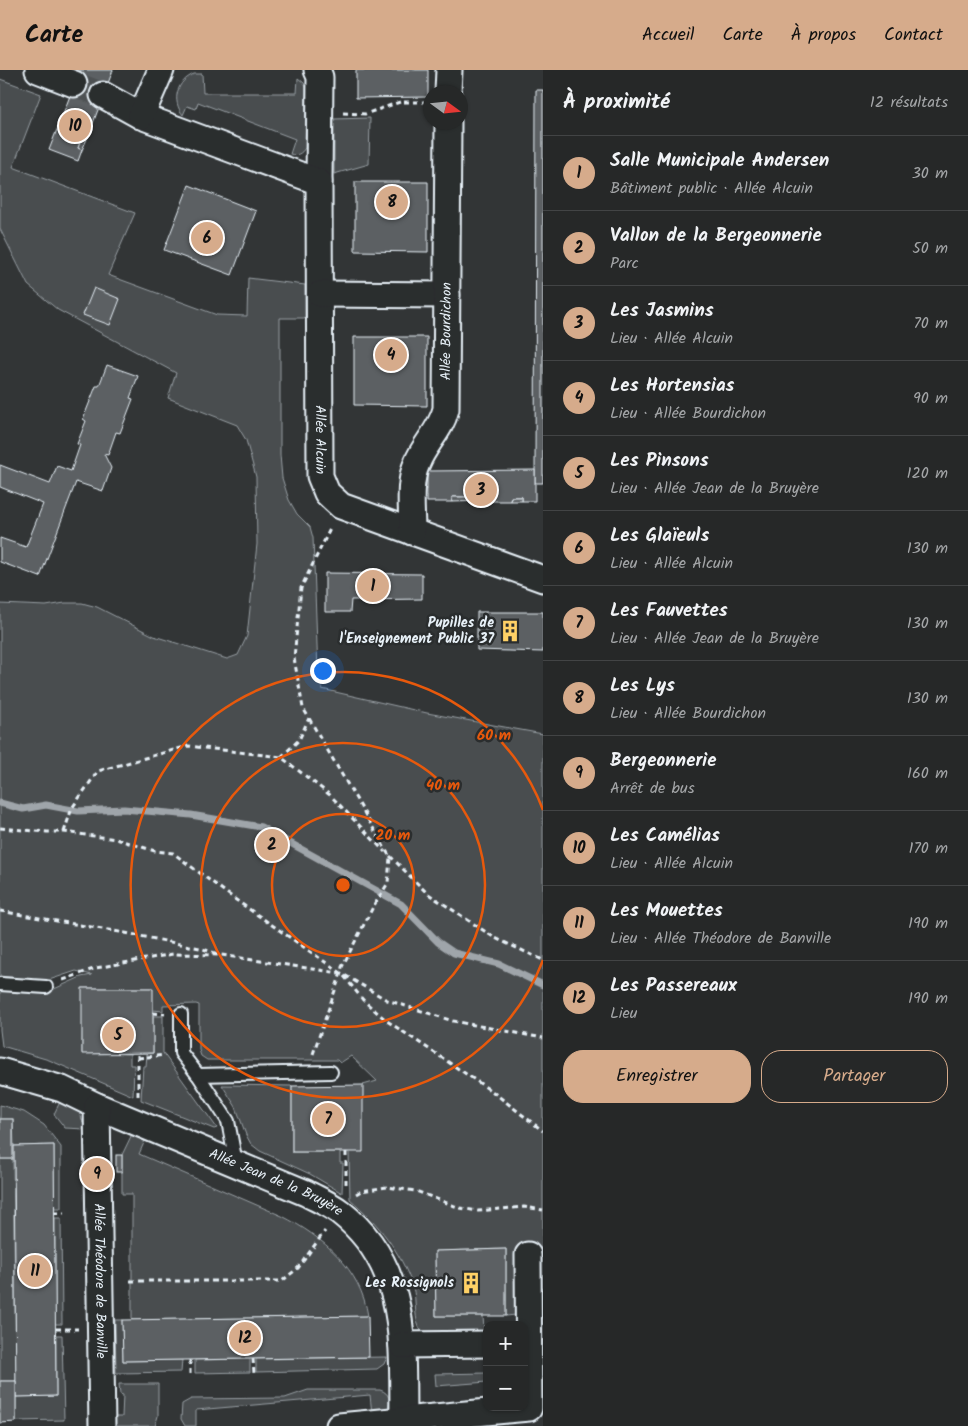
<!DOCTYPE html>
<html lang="fr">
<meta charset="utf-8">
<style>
body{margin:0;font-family:Kalam,sans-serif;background:#2e3030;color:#f1f3f6}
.controls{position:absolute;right:15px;bottom:15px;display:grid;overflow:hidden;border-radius:10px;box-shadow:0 1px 4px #0004}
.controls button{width:45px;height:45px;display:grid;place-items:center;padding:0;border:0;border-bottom:1px solid #424445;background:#262828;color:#f1f3f6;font:25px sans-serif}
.compass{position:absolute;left:423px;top:15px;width:45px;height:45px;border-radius:50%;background:#262828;box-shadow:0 1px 4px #0004;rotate:105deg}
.you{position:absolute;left:322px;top:600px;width:18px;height:18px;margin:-12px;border:4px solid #fff;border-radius:50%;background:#1a73e8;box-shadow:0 0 0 8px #1a73e833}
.badge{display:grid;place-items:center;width:32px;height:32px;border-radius:50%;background:#d6ab8b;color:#111;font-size:16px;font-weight:700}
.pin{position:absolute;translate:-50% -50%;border:2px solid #fff;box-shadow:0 1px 5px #0006}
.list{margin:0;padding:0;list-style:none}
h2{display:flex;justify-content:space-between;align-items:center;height:65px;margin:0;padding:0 20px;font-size:21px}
h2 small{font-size:16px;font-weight:400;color:#a4a6a8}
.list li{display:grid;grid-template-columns:32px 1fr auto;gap:15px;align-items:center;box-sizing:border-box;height:75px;padding:0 20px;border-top:1px solid #424445}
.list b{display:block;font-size:19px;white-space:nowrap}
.list p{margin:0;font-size:16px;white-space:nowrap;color:#a4a6a8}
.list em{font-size:16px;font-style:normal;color:#a4a6a8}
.actions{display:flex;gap:10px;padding:15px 20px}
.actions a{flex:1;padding:11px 0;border:1px solid #d6ab8b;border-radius:20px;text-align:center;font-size:18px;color:#d6ab8b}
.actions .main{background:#d6ab8b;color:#111}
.map{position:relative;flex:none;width:543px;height:1356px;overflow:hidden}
header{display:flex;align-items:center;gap:30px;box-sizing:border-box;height:70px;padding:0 25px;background:#d6ab8b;color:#111}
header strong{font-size:24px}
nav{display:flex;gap:28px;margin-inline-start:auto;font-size:18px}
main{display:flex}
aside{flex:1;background:#262828}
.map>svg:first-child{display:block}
</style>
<header>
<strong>Carte</strong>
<nav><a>Accueil</a><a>Carte</a><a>À propos</a><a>Contact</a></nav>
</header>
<main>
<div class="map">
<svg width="543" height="1356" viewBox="0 0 543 1356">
<rect width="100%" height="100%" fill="#323536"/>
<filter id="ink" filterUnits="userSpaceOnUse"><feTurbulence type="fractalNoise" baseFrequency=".02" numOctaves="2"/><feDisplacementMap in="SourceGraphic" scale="10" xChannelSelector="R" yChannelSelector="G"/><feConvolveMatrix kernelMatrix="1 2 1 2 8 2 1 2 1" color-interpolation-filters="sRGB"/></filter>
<g filter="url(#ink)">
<!-- green -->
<g fill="#494d4f" stroke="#989fa4">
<path d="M194 4H202L203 23H297L298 8 304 13 306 17 305 78C301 84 297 86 290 84L295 69 198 32 196 39 187 36 183 45C171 30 177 11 194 4Z"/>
<path d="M0 9 41 24 13 97 135 143 108 205 217 245 247 246 248 208 305 215V248H280V385L282 408 289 430 297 444 310 457 313 468 318 602 322 619 427 643 543 664V1178L516 1179V1245L506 1246V1179L435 1181 436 1246H483L484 1262H422C413 1251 417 1231 413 1217 401 1182 378 1153 350 1129L349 1082 363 1015 377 1011 351 986 340 993 337 990H207L201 986 199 980V935L196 934 163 935V941L153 940 152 918H83L82 983 130 984V995H134L133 1026 49 990 2 976 0 960V918L45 923 81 907 92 905 76 901 46 911 0 906V534L46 536 65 533H82L97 537 154 566 227 589 238 585 247 566 257 474 256 407 246 370 237 355 168 328 176 303 58 240 28 215 0 159Z"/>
<path d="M370 48 369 94 334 104V49Z"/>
<path d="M153 946H163V983L217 1058 214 1059 141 1030 143 996H146L147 984 153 983Z"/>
<path d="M222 1015 292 1016V1082H340V1093H343L342 1123 310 1104 260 1081 251 1074 246 1065 236 1037Z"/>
<path d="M62 1028 79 1040 85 1059 65 1058 54 1044Z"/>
<path d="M0 1035 24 1042 44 1055 61 1077V1138H54V1075L14 1076 13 1049H0Z"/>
<path d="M134 1060 147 1066 139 1084 282 1146C323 1167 361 1199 368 1246L132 1250V1124H122V1085Z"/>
<path d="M0 1089H13L16 1311H0Z"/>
<path d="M55 1148H61L62 1254H55Z"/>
<path d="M115 1250H122L123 1291 182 1290 181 1302 116 1303Z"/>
<path d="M56 1265H62L64 1350 16 1351V1327L56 1326Z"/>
<path d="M387 1287 384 1294 377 1299 256 1302V1289Z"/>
<path d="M250 1289V1302L195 1303V1290Z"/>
<path d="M487 1303V1312L436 1316 435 1304Z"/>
<path d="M119 1314H158V1346L155 1356H116L111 1347H122L123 1325 120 1324Z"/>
<path d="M308 1320H380C390 1323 391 1331 387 1340L372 1344 370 1325 196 1340V1356H185L181 1349 182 1334 191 1329 285 1328Z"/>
</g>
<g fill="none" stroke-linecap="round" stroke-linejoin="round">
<!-- stream -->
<path stroke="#9fa5aa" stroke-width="7" d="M0 733 23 739 46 735 78 741 124 739 191 745 261 757 401 834 438 872 454 883 499 894 543 915"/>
</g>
<!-- building -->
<g fill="#5c6063" stroke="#e8f1f8">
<path d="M80 0H113L87 69 82 67 78 78 82 80 78 91 49 80Z"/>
<path d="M356 0H428V27L356 28Z"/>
<path d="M536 20H543V413H535Z"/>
<path d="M82 67 87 69 82 80 78 78Z"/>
<path d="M355 112H428V182L355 181Z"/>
<path d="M189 115 256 141 232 205 164 180Z"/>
<path d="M94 218 120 229 110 255 83 245Z"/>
<path d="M354 267H427V336L354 335Z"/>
<path d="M107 295 138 306 130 328 133 329 120 363 116 362 108 385 104 384 111 398 103 421 76 412 40 507 0 492V468L26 477 43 434 0 417V395L50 414 57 396 71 401 80 375 77 374 86 351 83 349 96 316H99Z"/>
<path d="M535 400V431H522V427H511L510 431H487L486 427H452V432H427V401Z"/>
<path d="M452 427H486L487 431 452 432Z"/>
<path d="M511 427H522V431H510Z"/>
<path d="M325 503 422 504V529L351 530 350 542H325Z"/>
<path d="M477 542H543V582L477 580Z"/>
<path d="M82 918H153V983L82 984Z"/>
<path d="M363 1015V1082H292V1016Z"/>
<rect x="0" y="1049" width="13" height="40"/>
<path d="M54 1075 56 1326 16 1327 14 1076Z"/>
<rect x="116" y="1085" width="6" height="17"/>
<path d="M506 1179V1246H436L435 1181Z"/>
<path d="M368 1246 369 1287 123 1291 122 1250Z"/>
<path d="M0 1311H16V1352L0 1353Z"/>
</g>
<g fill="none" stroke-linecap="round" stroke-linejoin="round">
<!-- minor-tunnel -->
<path stroke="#4d5153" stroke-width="25" stroke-dasharray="25 12" stroke-linecap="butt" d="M74 14 103 25"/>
<!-- service casing -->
<g stroke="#e8f1f8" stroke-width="16">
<g id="service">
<path d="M0 914 46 917"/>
<path d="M181 944V983L198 1005 228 1051 236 1093"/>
<path d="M198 1005 331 1002"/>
</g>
</g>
<!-- minor casing -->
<g stroke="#e8f1f8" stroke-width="29">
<g id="minor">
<path d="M38 0 74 14"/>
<path d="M317 0 320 7 319 112"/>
<path d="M448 22 449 0"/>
<path id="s1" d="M103 25 141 46 319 112 320 406 327 423 341 436 543 509"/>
<path d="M141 46 161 0"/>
<path d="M320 224 447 225"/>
<path id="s2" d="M412 462C412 440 408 413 417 393 425 373 441 360 446 339L448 52"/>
<path id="s3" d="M0 1001 62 1019 97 1036 306 1123C317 1129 330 1134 340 1142 409 1196 402 1272 403 1350"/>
<path id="s4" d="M97 1036 102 1356"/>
<path d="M402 1275 487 1274"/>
<path d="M339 1356 529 1338 528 1185"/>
</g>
</g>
<!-- path -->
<g stroke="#e8f1f8" stroke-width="3" stroke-dasharray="5 4" stroke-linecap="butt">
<path d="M343 43 365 44 400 32H427"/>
<path d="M281 687 299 670 309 648"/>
<path d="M0 758 47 762H64L116 769 155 781 173 783 236 830 341 903 387 930 453 951 543 968"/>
<path d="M64 762 72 738 98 701 188 676 281 687 330 725 385 782"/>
<path d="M390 786 427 823 495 868 543 890"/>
<path d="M0 841 125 863 200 878 218 884"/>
<path d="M344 906 363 930 387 951 493 1022 543 1061"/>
<path d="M63 910 96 898 173 884 221 885 339 903"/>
<path d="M153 943 165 944"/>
<path d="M313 984 341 903 342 897 373 837 388 813 390 787 303 638 294 588 301 518 331 457"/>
<path d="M138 988 165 985"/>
<path d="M138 1026V983"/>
<path d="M346 1082V1118"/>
<path d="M356 1124 361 1121 387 1117 416 1121 460 1138 478 1141 524 1137 543 1140"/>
<path d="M54 1143H64"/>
<path d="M130 1211H282L298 1198 325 1161"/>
<path d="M56 1259H78"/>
<path d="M253 1289 254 1304"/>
<path d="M190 1290V1304"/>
</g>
<!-- service -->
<use href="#service" stroke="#2a2d2e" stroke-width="12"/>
<!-- minor -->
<use href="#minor" stroke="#2a2d2e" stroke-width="25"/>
</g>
</g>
<!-- distance rings -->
<g fill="none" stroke="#e8590c" stroke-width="2.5">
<circle cx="343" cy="815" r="71"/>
<circle cx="343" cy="815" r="142"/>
<path d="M543 890A213 213 0 1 1 543 740"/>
</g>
<!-- icons -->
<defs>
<g id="building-bare" transform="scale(1.725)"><path d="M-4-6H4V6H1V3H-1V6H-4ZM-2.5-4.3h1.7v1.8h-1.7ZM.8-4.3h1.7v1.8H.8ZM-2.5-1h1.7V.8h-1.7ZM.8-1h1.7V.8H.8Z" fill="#ffd166" stroke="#2a2d2e" stroke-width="2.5" paint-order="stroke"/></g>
</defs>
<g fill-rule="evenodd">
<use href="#building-bare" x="510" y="561"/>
<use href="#building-bare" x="471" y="1213"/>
</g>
<g text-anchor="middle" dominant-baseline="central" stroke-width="5" stroke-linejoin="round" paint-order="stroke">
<!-- street labels -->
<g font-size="14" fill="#e8f1f8" stroke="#2a2d2e">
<text stroke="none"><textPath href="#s2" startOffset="209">Allée Bourdichon</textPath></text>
<text stroke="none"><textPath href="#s1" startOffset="491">Allée Alcuin</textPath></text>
<text stroke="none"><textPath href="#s3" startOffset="298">Allée Jean de la Bruyère</textPath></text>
<text stroke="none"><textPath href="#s4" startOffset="175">Allée Théodore de Banville</textPath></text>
</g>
<!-- poi labels -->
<g font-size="14" font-weight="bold" fill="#e8f1f8" stroke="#2a2d2e" text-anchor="end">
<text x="494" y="553">Pupilles de<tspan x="494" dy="16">l'Enseignement Public 37</tspan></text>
<text x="454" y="1213">Les Rossignols</text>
</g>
</g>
<circle cx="343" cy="815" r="8" fill="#e8590c" stroke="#2a2d2e" stroke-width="2.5"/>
<g font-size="15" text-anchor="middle" font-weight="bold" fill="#e8590c" stroke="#2a2d2e" stroke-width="5" stroke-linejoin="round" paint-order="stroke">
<text x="494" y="670">60 m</text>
<text x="443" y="720">40 m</text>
<text x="393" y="770">20 m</text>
</g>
</svg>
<div class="controls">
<button>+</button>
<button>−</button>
</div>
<svg class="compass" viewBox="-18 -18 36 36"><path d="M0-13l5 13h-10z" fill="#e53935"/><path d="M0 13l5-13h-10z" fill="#a4a6a8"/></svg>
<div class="you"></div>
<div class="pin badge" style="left:373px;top:516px">1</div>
<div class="pin badge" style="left:272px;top:775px">2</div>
<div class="pin badge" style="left:481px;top:420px">3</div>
<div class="pin badge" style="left:391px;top:285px">4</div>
<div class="pin badge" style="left:118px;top:965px">5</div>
<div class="pin badge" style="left:207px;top:168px">6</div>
<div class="pin badge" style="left:328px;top:1049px">7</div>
<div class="pin badge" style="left:392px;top:132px">8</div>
<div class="pin badge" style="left:97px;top:1104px">9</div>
<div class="pin badge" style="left:75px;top:56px">10</div>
<div class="pin badge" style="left:35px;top:1201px">11</div>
<div class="pin badge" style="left:245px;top:1268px">12</div>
</div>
<aside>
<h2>À proximité<small>12 résultats</small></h2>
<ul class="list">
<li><span class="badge">1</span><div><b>Salle Municipale Andersen</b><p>Bâtiment public · Allée Alcuin</p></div><em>30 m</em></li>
<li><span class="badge">2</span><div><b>Vallon de la Bergeonnerie</b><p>Parc</p></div><em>50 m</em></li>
<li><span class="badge">3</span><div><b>Les Jasmins</b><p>Lieu · Allée Alcuin</p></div><em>70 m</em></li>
<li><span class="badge">4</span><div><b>Les Hortensias</b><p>Lieu · Allée Bourdichon</p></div><em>90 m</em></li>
<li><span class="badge">5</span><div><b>Les Pinsons</b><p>Lieu · Allée Jean de la Bruyère</p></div><em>120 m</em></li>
<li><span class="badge">6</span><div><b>Les Glaïeuls</b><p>Lieu · Allée Alcuin</p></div><em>130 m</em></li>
<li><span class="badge">7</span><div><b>Les Fauvettes</b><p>Lieu · Allée Jean de la Bruyère</p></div><em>130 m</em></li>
<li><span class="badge">8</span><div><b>Les Lys</b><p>Lieu · Allée Bourdichon</p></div><em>130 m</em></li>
<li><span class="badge">9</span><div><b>Bergeonnerie</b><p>Arrêt de bus</p></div><em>160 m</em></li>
<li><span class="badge">10</span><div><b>Les Camélias</b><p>Lieu · Allée Alcuin</p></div><em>170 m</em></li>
<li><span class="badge">11</span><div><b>Les Mouettes</b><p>Lieu · Allée Théodore de Banville</p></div><em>190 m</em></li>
<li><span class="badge">12</span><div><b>Les Passereaux</b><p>Lieu</p></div><em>190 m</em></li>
</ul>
<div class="actions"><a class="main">Enregistrer</a><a>Partager</a></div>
</aside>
</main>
